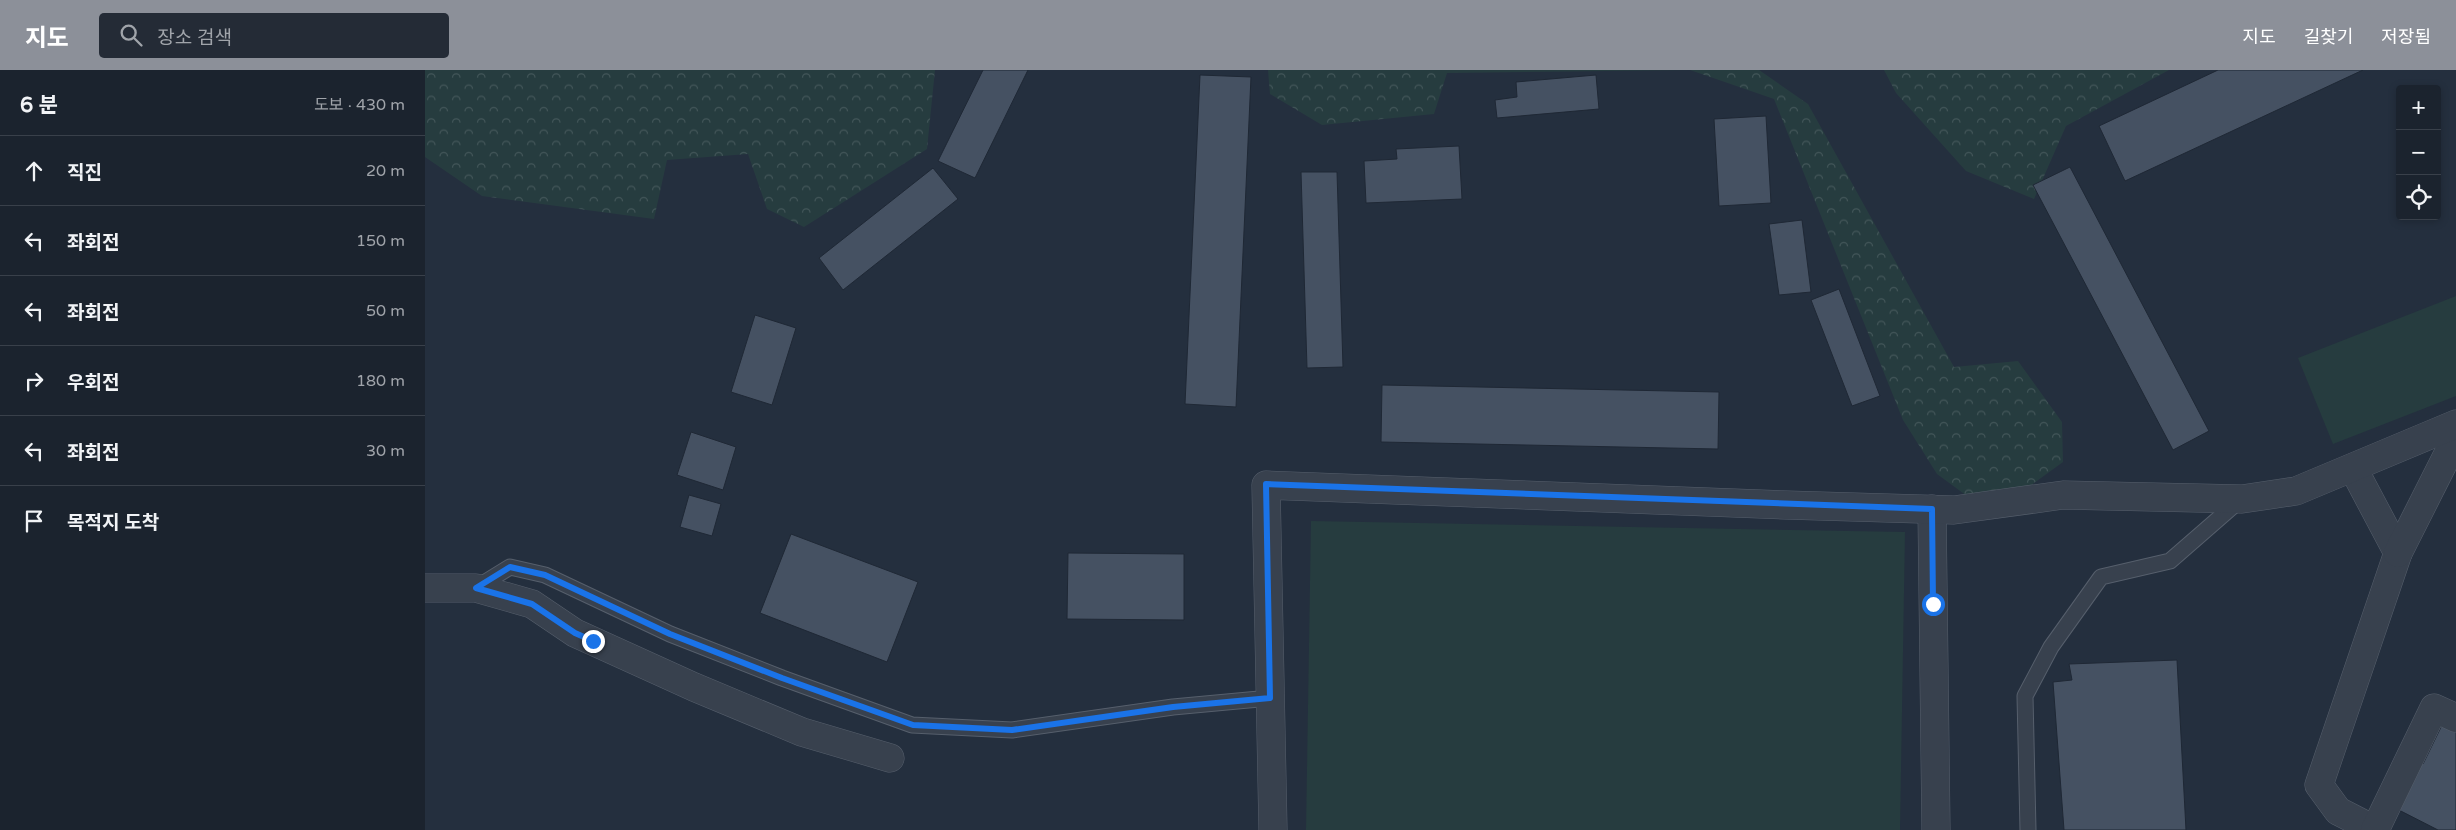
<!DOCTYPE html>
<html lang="ko">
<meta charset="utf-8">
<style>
body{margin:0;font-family:"Varela Round","Noto Sans KR",sans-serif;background:#242b36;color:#f1f3f6}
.controls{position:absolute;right:15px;top:15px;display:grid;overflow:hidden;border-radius:5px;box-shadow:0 2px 8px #0003}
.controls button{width:45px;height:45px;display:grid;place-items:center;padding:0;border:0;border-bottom:1px solid #39404a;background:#1b232e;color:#f1f3f6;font:25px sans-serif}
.stop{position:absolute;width:15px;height:15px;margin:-11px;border:4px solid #1a73e8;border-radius:50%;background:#fff}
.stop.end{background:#1a73e8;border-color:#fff;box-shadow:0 1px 5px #0008}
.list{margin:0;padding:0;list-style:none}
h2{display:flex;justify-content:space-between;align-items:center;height:65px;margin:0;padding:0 20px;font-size:21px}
h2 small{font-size:16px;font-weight:400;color:#a0a4aa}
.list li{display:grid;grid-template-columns:32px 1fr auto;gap:15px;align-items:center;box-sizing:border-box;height:70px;padding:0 20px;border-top:1px solid #39404a}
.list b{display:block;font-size:19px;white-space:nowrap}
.list em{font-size:16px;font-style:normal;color:#a0a4aa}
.icon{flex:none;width:28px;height:28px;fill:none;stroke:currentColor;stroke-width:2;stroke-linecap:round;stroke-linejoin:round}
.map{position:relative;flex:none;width:2031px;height:760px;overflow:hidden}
header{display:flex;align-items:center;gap:30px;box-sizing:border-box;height:70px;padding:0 25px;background:#8c9099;color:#fff}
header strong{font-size:24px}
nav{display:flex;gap:28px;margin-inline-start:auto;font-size:18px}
.search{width:350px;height:45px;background:#242b36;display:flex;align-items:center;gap:12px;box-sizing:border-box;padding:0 18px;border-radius:5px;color:#a0a4aa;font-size:19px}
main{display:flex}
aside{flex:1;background:#1b232e}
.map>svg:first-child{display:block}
</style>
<header>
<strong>지도</strong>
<div class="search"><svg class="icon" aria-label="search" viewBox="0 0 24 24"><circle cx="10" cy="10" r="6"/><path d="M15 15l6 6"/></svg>장소 검색</div>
<nav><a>지도</a><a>길찾기</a><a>저장됨</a></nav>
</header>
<main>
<aside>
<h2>6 분<small>도보 · 430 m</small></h2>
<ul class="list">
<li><svg class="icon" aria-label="ahead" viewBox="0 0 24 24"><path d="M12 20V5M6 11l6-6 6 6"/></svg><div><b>직진</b></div><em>20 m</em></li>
<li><svg class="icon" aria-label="left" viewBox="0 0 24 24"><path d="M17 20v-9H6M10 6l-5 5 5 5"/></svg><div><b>좌회전</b></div><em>150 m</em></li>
<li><svg class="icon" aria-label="left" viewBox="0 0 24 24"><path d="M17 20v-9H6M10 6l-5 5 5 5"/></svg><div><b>좌회전</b></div><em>50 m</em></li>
<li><svg class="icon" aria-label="right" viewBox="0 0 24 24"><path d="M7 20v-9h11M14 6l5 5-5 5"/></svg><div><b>우회전</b></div><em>180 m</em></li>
<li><svg class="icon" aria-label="left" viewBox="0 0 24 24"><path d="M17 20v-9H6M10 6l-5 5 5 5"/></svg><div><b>좌회전</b></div><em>30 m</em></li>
<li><svg class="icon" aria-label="arrive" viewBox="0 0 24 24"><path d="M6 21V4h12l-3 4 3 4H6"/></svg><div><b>목적지 도착</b></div></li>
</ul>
</aside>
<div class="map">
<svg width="2031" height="760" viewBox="0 0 2031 760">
<defs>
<pattern id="forest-crowns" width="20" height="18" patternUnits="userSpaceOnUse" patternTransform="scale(1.25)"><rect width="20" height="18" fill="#263c3f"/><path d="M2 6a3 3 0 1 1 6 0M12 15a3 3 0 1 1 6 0" fill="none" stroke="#435659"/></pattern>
</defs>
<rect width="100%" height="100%" fill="#242f3e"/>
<!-- forest -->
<g fill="url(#forest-crowns)">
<path d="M0 0H510L502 79 379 157 342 139 323 84 242 90 229 149 57 126 0 87Z"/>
<path d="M843 0H1334L1383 34 1529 297 1593 291 1637 352 1638 392 1605 416 1542 426 1512 404 1478 350 1349 29 1265 0 1022 3 1009 44 897 55 845 24Z"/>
<path d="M1459 0H1744L1641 56 1609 129 1541 101 1471 23Z"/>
</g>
<!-- pitch -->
<g fill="#263c3f">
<path d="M2031 226V326L1908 374 1873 288Z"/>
<path d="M886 451 1480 462 1475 760H881Z"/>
</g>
<!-- building -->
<g fill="#455162" stroke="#1f2835">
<path d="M558 0H603L550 108 513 91Z"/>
<path d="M1793 0H1938L1700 111 1674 56Z"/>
<path d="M775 5 826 7 811 337 760 334Z"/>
<path d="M1171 5 1174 39 1072 48 1070 30 1092 27 1091 12Z"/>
<path d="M1341 46 1346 133 1294 136 1289 49Z"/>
<path d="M1034 76 1037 129 941 133 939 91 972 89 971 79Z"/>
<path d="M1645 97 1784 361 1748 380 1608 115Z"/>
<path d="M508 98 533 129 418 220 394 188Z"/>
<path d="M876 102H912L918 297 882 298Z"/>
<path d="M1377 150 1386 222 1354 225 1344 154Z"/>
<path d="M1414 219 1455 326 1427 336 1386 230Z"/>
<path d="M330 245 371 258 347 335 306 322Z"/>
<path d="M957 315 1294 322 1293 379 956 372Z"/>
<path d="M266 362 311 377 298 420 252 405Z"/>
<path d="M264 425 296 434 287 466 255 457Z"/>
<path d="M366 464 493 512 462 592 335 543Z"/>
<path d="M643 483 759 484V550L642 549Z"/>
<path d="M1752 590 1761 760H1639L1628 612 1647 610 1644 594Z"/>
<path d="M2018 653 2031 659V760H2013L1964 735 1987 689 1998 694Z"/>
</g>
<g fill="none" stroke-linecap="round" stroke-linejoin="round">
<!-- lane casing -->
<g stroke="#565f6c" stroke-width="17">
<g id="lane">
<path d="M51 518 85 497 120 505 245 564 357 608 487 655 587 660 748 637 845 628"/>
<path d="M1603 760 1600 626 1626 577 1676 507 1745 491 1815 430"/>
</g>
</g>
<!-- street casing -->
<g stroke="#565f6c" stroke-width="29">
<g id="street">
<path d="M1928 398 1973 483 1894 715 1913 741 1950 760"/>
<path d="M1507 439 1511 760"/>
<path d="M1973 483 2031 368"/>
<path d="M0 518H51L107 534 150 563 269 617 377 662 465 688"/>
<path d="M848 760 841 415 1361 435 1529 440 1638 425 1817 429 1871 421 2031 354"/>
<path d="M1950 760 2009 638 2031 648"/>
</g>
</g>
<!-- lane -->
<use href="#lane" stroke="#38414e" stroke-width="15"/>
<!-- street -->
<use href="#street" stroke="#38414e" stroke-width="28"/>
</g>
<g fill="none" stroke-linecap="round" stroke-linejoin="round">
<!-- route -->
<path stroke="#1a73e8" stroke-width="6" d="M168 571 150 563 107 534 51 518 85 497 120 505 245 564 357 608 488 655 587 660 748 637 845 628 841 414 1507 439 1508 534"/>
</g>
</svg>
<div class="controls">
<button>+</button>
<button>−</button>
<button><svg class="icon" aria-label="locate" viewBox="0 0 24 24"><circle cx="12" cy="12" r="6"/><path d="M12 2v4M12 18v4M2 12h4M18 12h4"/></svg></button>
</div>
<div class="stop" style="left:1508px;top:534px"></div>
<div class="stop end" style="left:168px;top:571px"></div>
</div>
</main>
